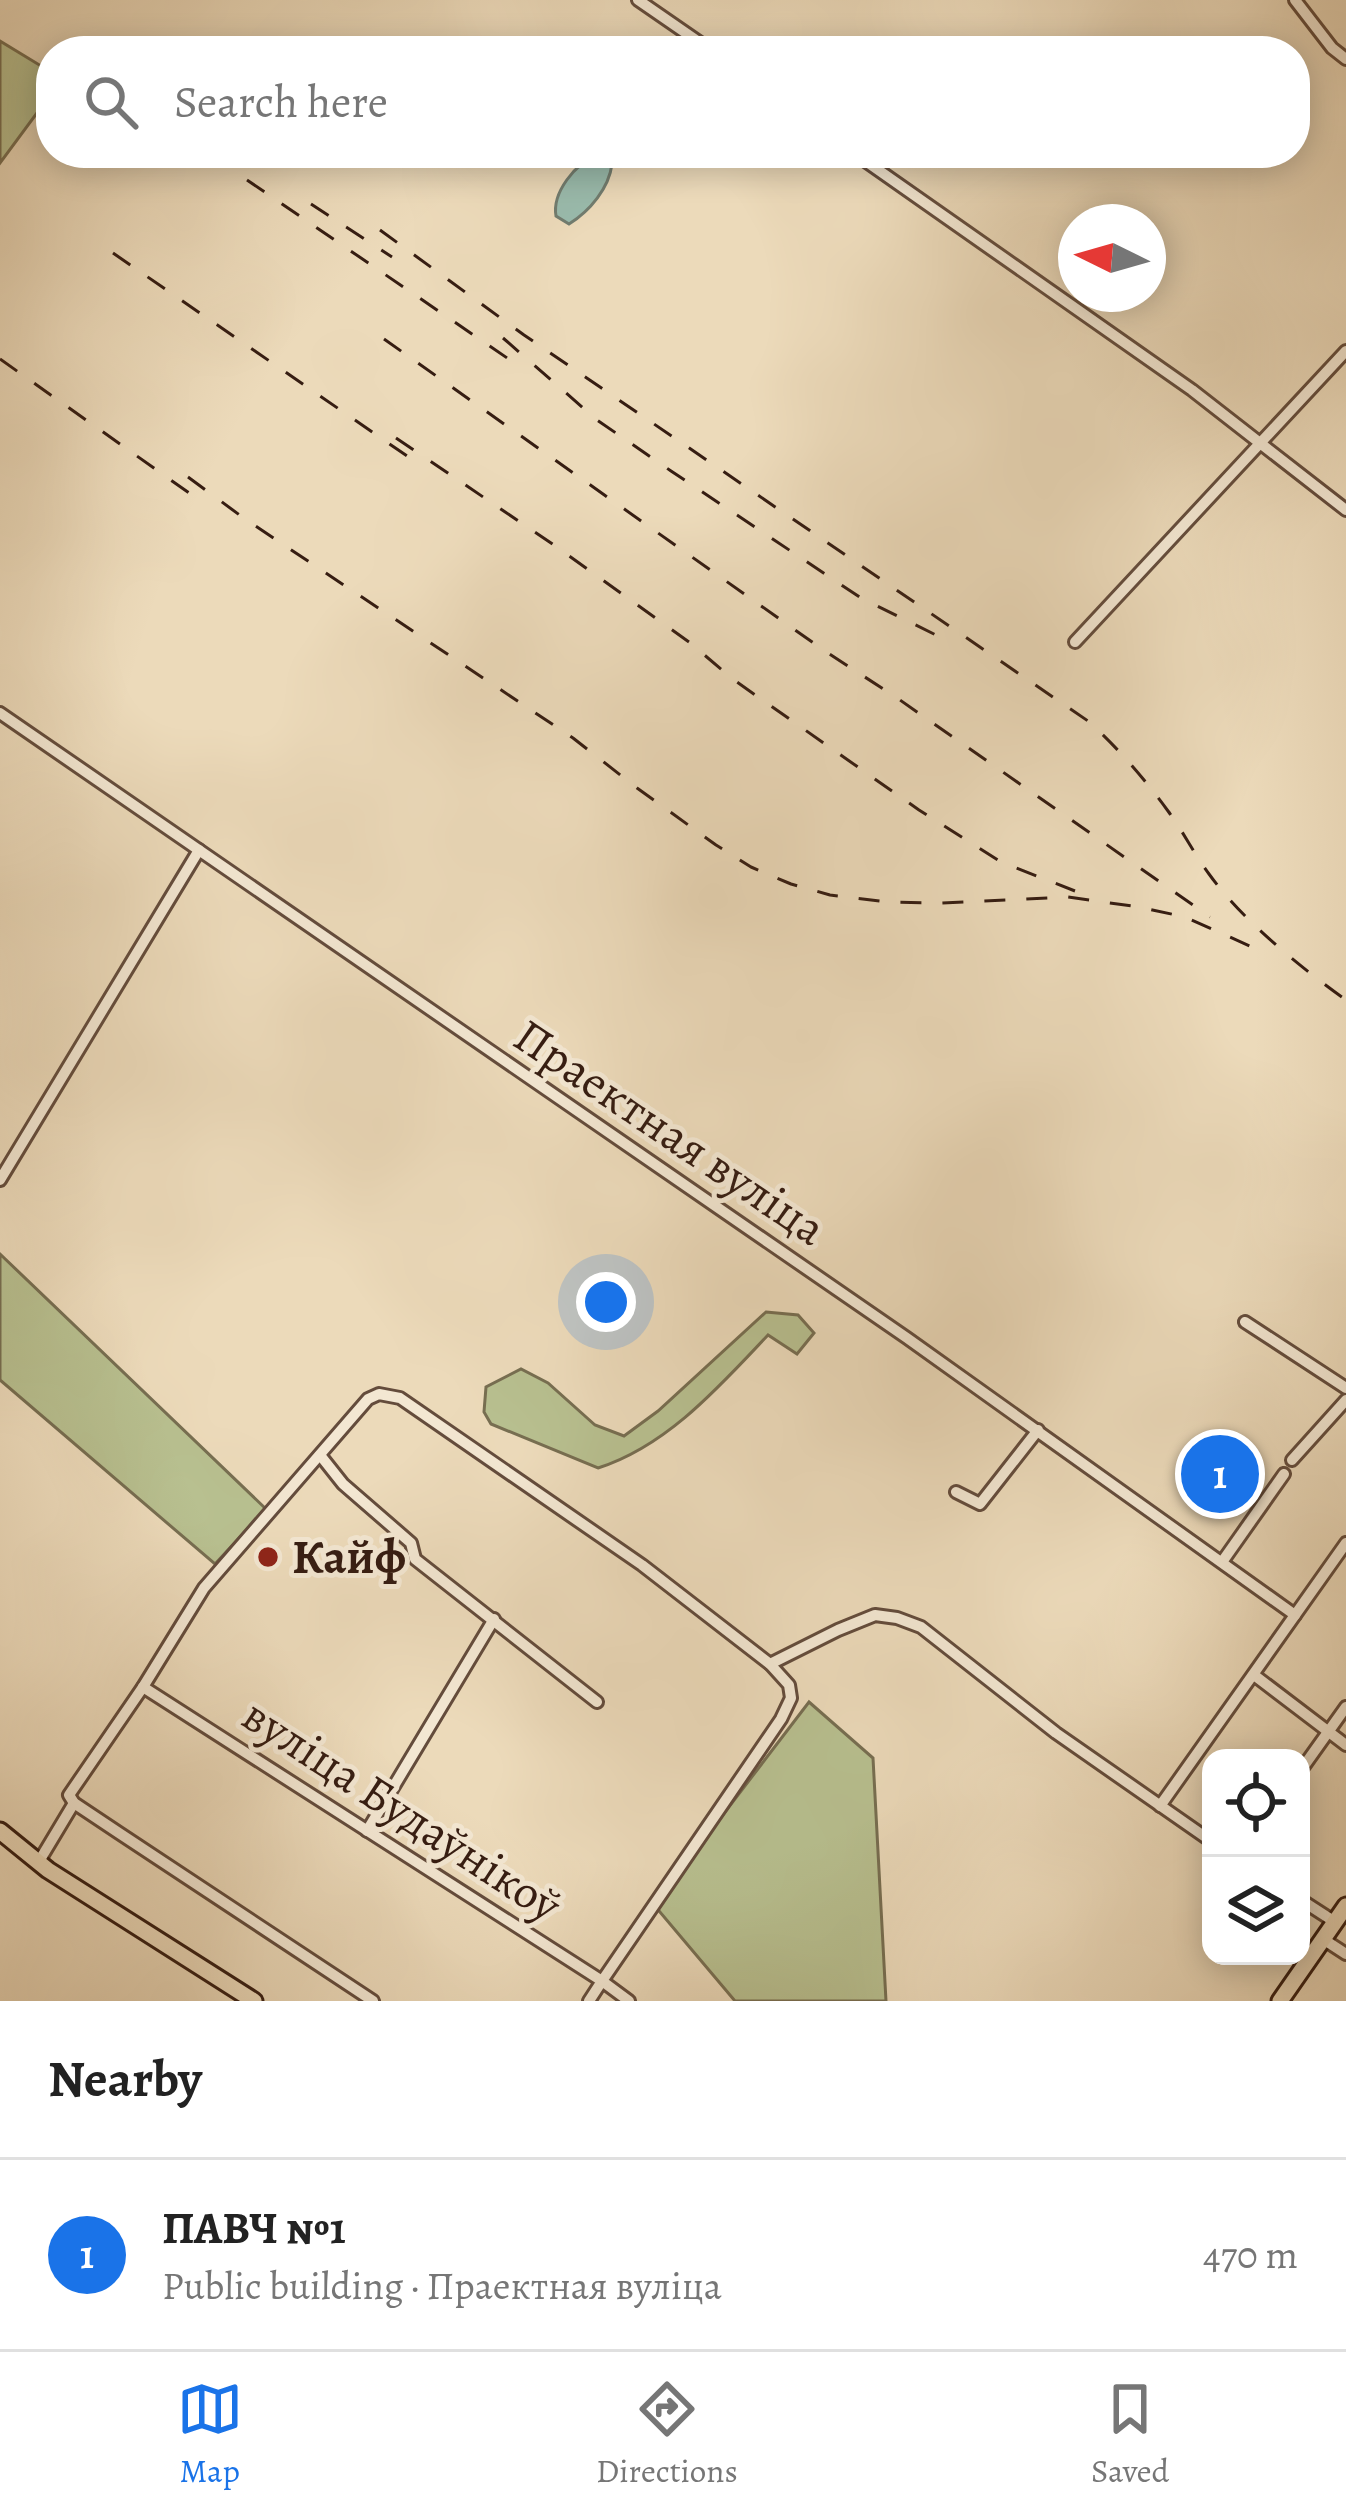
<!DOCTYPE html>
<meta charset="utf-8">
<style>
body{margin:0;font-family:Alegreya,serif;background:#f2f2f2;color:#222}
.controls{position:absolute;right:36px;bottom:36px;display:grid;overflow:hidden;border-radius:24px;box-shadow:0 6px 30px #0003}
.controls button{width:108px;height:108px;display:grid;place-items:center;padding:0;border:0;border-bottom:3px solid #e0e0e0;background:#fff;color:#222;font:60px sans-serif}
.compass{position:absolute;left:1058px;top:204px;width:108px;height:108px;border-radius:50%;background:#fff;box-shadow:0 6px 30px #0003;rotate:275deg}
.you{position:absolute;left:606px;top:1302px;width:42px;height:42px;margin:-30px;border:9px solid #fff;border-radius:50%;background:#1a73e8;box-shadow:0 0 0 18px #1a73e833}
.badge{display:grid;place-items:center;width:78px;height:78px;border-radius:50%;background:#1a73e8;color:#fff;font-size:39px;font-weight:700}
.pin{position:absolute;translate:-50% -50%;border:6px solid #fff;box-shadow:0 3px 12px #0006}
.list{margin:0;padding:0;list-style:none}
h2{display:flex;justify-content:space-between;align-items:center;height:156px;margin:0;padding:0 48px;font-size:51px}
h2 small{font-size:39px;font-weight:400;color:#767676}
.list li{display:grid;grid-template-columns:78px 1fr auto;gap:36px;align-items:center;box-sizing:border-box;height:192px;padding:0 48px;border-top:3px solid #e0e0e0}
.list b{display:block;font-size:45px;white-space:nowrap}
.list p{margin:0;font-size:39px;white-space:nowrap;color:#767676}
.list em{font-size:39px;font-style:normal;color:#767676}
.icon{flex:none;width:66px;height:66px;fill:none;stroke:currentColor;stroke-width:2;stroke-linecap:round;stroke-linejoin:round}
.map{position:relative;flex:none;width:1346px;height:2001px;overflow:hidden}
.search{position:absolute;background:#fff;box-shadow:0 6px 30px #0003;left:36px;right:36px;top:36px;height:132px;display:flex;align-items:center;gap:30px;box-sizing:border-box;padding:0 42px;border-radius:48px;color:#767676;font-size:45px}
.sheet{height:348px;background:#fff}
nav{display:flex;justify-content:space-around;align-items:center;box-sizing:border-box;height:168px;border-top:3px solid #e0e0e0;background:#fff;font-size:33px;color:#767676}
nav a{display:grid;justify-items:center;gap:6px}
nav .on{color:#1a73e8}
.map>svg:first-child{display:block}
</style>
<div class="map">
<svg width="1346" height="2001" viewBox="0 0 1346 2001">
<rect width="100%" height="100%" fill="#ecdaba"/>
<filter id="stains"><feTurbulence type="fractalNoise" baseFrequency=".00167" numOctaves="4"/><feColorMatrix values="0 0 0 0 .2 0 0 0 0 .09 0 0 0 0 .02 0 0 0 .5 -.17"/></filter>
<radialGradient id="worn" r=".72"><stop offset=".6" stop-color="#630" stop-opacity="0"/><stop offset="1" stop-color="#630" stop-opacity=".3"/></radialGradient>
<!-- green -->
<g fill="#b8c090" stroke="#776e51" stroke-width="3">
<path d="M0 41 51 72V94L0 163Z"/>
<path d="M0 1254 266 1509 215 1564 0 1380Z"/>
<path d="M766 1312 798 1315 814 1333 797 1354 768 1335C719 1387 667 1446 598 1468L491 1424 484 1412 486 1387 521 1369 548 1383 595 1425 624 1436 658 1411Z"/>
<path d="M809 1702 873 1758 886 2001H735L654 1905Z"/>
</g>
<!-- water -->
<path fill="#99bbad" stroke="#717c6f" stroke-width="3" d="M597 156 612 164C609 188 590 211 569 224L556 216C552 193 575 163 597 156Z"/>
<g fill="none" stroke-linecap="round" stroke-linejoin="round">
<!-- minor casing -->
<g stroke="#644c3c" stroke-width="16">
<g id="minor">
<path d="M638 0 712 51"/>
<path d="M1295 0 1332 48 1346 59"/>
<path d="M854 153 1192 390 1346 510"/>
<path d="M1075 642 1346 351"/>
<path d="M0 713 907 1338 1295 1615"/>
<path d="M0 1180 199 850"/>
<path d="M1245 1322 1346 1388"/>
<path d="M320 1455 343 1484 411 1543 415 1559 597 1702"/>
<path d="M1292 1460 1346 1400"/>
<path d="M956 1492 980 1504 1038 1430"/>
<path d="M1222 1562 1284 1474"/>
<path d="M770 1664 838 1630 875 1615 897 1618 921 1627 1056 1733 1211 1841"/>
<path d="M1254 1675 1346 1745"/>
<path d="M143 1687 602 1981 589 2001"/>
<path d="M1301 1770 1346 1707"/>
<path d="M1160 1806 1346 1543"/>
<path d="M367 1831 494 1619"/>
<path d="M38 1863 74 1803"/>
<path d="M1301 1900 1335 1922"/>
<path d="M1323 1939 1346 1954"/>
<path d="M373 2001 119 1833 74 1803 69 1795 143 1687 204 1588 368 1399 379 1394 400 1398 642 1565 770 1664 789 1685 791 1698 781 1719 602 1981 629 2001"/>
</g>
</g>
<!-- primary casing -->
<g stroke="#361d12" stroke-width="21">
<g id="primary">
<path d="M0 1831 48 1870 254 2001"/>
<path d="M1280 2001 1346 1906"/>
</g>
</g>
<!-- minor -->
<use href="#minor" stroke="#f3e7d2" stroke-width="10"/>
<!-- primary -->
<use href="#primary" stroke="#ecdaba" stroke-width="15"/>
<!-- rail -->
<g stroke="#361d12" stroke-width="3" stroke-dasharray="21 21" stroke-linecap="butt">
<path d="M247 180 513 362"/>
<path d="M311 204 392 257"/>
<path d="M380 230 524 335 1088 721C1118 748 1144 778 1168 811 1183 831 1194 854 1209 874 1242 920 1300 967 1346 1000"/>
<path d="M113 253 407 456"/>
<path d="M503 338 597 420 671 471 861 598 942 638"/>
<path d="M384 339 822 649 900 700 1210 917"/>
<path d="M0 359 199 500"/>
<path d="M396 438 554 545 689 642 734 680 919 810 1001 862 1075 891"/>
<path d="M188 477 245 519 573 738 637 788 716 845 751 867 791 884 830 895 887 902 941 903 1068 897 1139 907 1185 917 1252 947"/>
</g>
</g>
<!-- markers -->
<circle fill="#8f2418" stroke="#f3e7d2" stroke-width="4.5" cx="268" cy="1557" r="12"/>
<g text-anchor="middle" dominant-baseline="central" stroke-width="10" stroke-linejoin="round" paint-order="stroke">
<!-- street labels -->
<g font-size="48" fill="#361d12" stroke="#f3e7d2">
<text transform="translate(670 1132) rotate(34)">Праектная вуліца</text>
<text transform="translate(402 1810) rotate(33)">вуліца Будаўнікоў</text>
</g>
<!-- poi labels -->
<g font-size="48" font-weight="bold" fill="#361d12" stroke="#f3e7d2" text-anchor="start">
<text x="292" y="1557">Кайф</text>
</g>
</g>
<rect width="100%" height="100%" filter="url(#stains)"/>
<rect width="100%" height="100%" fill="url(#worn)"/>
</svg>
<div class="controls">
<button><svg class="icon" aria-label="locate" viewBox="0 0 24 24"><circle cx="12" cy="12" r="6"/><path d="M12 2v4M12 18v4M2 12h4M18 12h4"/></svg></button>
<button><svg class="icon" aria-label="layers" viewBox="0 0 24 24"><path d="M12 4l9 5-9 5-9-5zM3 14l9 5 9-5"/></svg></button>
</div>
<svg class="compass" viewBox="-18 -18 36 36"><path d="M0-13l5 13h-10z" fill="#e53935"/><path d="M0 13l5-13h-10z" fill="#767676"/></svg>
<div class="you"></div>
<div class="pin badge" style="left:1220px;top:1474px">1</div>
<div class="search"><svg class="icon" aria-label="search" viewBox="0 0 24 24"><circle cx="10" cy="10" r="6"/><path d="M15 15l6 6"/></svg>Search here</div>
</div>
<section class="sheet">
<h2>Nearby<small></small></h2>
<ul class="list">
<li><span class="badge">1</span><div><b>ПАВЧ №1</b><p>Public building · Праектная вуліца</p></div><em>470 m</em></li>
</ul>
</section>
<nav>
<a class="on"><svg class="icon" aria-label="map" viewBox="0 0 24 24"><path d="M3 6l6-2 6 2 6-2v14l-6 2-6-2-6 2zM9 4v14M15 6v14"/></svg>Map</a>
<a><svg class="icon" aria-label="directions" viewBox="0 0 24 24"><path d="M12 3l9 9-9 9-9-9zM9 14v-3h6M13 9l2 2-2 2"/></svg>Directions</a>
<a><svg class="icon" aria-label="saved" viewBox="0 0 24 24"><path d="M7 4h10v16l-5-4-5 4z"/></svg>Saved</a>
</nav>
